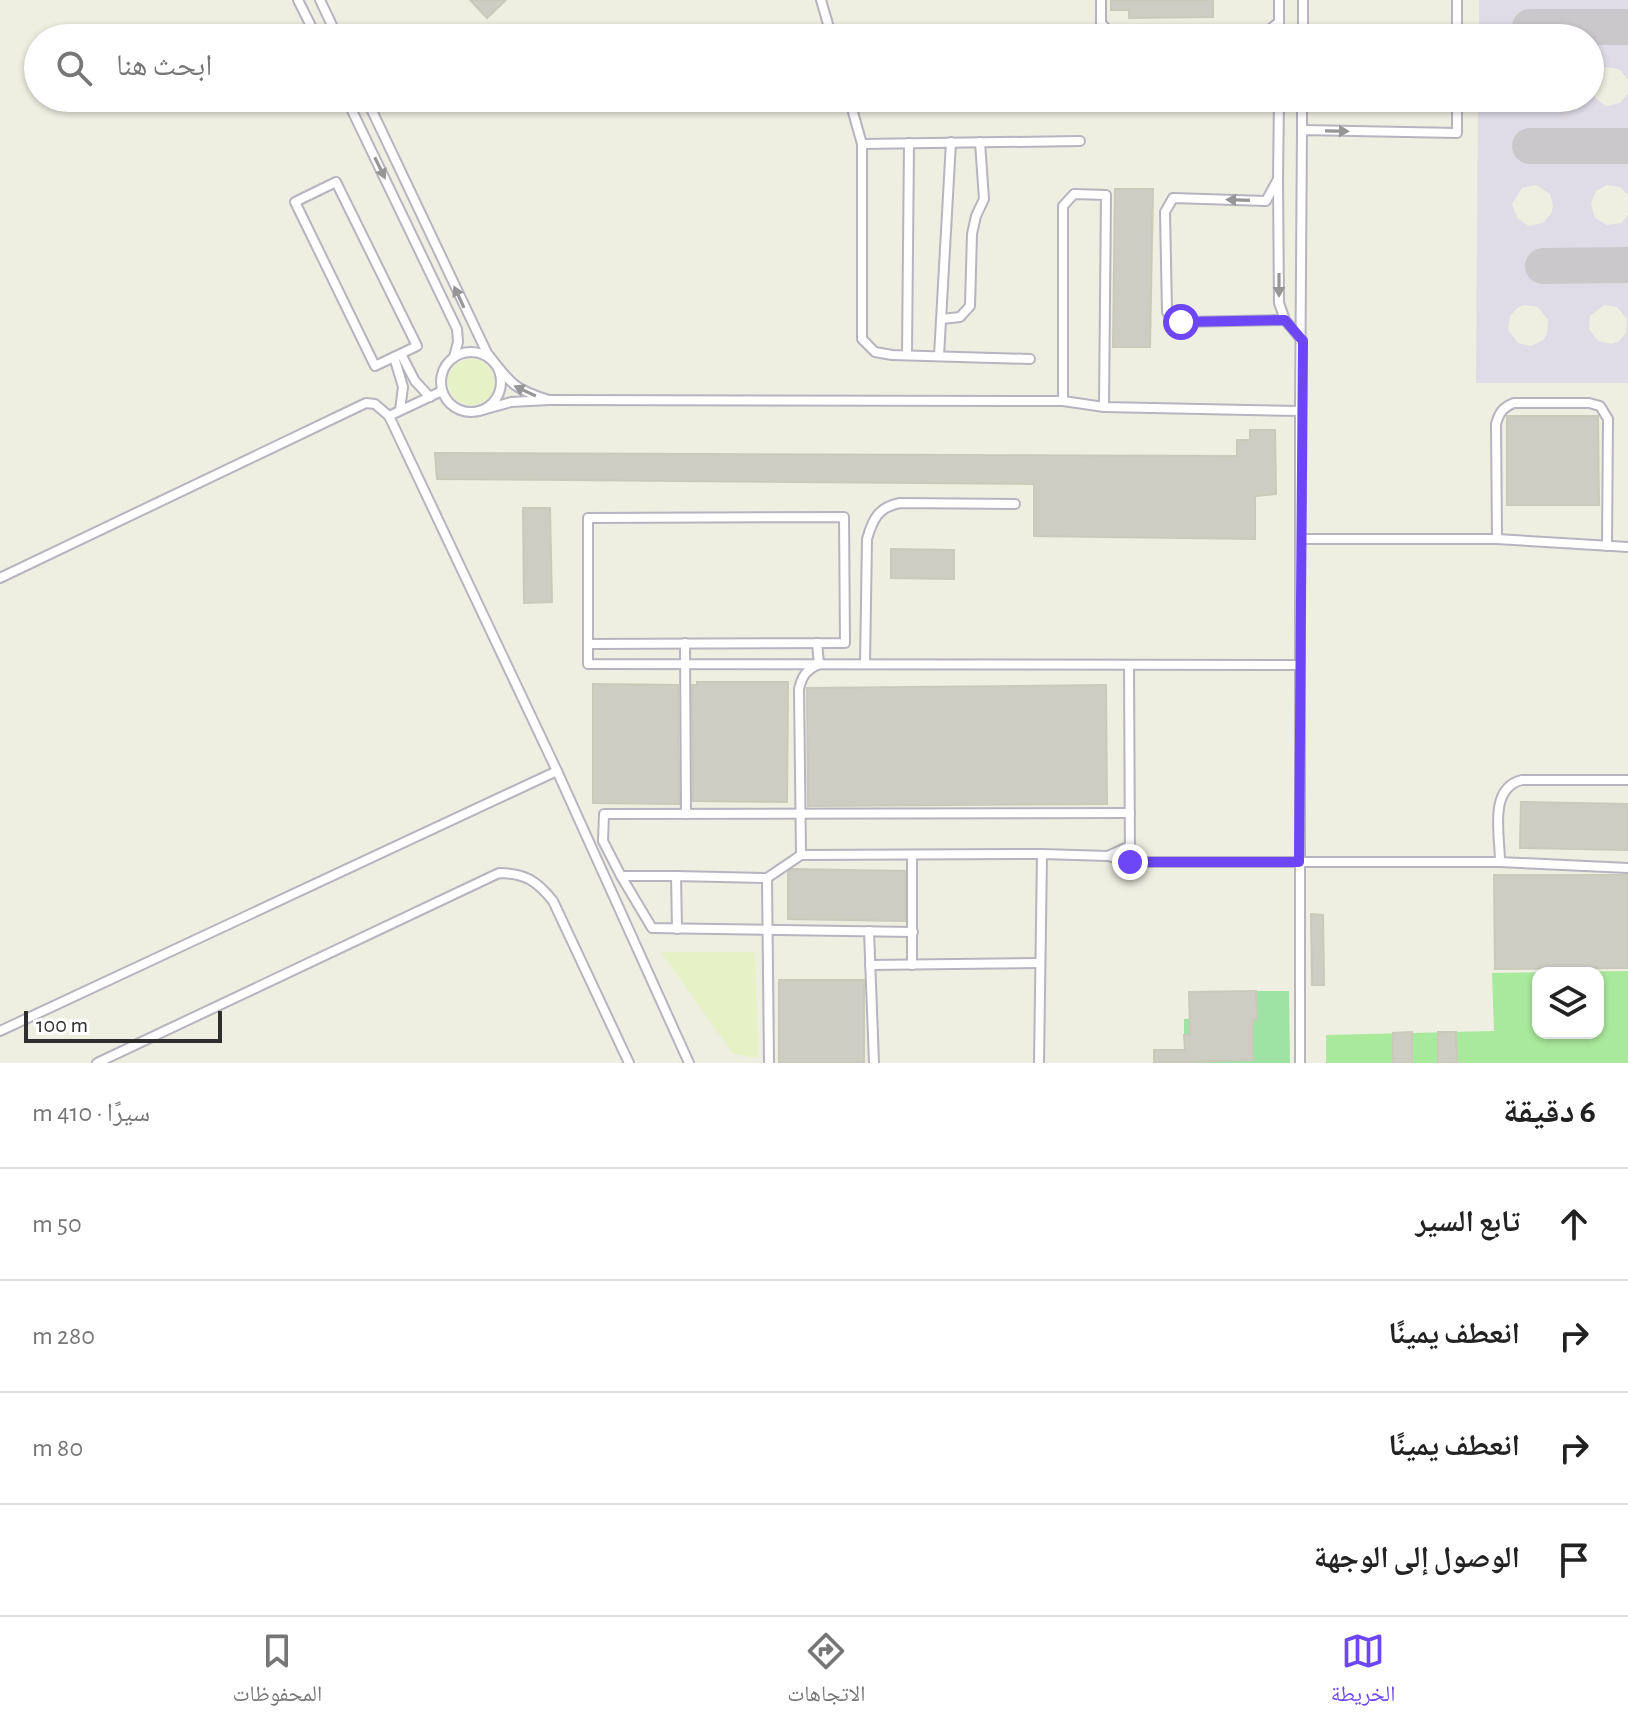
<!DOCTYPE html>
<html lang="ar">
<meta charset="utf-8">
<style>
body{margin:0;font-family:"Alegreya Sans","Noto Naskh Arabic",sans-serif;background:#f2f2f2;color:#222;direction:rtl}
.controls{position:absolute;right:24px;bottom:24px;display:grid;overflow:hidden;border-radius:16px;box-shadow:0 2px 6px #0004}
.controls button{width:72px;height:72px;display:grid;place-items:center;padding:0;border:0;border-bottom:2px solid #e0e0e0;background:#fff;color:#222;font:40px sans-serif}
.scale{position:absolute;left:24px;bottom:20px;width:198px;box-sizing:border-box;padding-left:8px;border:4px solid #2e2e2e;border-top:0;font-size:22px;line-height:28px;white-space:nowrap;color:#2e2e2e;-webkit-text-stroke:6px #fff;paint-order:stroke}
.stop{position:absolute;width:24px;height:24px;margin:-18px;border:6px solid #6d47f6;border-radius:50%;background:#fff}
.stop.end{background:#6d47f6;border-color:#fff;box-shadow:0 2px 8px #0008}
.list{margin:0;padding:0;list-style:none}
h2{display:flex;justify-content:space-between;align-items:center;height:104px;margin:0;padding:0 32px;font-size:34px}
h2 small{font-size:26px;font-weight:400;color:#767676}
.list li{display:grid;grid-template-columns:52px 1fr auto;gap:24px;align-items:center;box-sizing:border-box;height:112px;padding:0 32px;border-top:2px solid #e0e0e0}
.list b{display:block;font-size:30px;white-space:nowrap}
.list em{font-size:26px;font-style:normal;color:#767676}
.icon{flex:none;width:44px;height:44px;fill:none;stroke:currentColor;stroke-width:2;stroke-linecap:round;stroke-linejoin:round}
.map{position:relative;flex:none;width:1628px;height:1063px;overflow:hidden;direction:ltr}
.search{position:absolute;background:#fff;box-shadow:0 2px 6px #0004;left:24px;right:24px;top:24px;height:88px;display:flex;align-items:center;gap:20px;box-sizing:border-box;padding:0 28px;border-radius:44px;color:#767676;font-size:30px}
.sheet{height:552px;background:#fff}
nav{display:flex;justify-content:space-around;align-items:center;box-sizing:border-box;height:112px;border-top:2px solid #e0e0e0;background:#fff;font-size:22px;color:#767676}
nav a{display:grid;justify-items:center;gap:4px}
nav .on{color:#6d47f6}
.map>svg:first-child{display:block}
</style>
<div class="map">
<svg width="1628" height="1063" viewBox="0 0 1628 1063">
<rect width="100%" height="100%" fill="#eeeee1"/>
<!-- airport -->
<path fill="#dfdce7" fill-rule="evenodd" d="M1479 0H1628V79L1619 69 1606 67 1596 72 1590 84 1595 98 1606 106 1620 103 1628 94V195L1620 187 1607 185 1596 191 1591 203 1595 218 1607 225 1621 223 1628 215V383H1476L1478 98H1514L1519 103 1533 106 1545 98H1590V38H1479ZM1536 185 1550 194 1553 207 1551 214 1543 223 1529 226 1517 218 1512 204 1522 188ZM1524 305 1538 307 1548 320 1547 334 1543 340 1531 346 1518 343 1508 330 1510 316 1517 308ZM1604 305 1617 307 1627 319 1626 333 1618 342 1611 344 1598 341 1589 329 1590 316Z"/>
<!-- green -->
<path fill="#9fe3a4" d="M1256 991H1289L1290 1063H1185V1061L1253 1060 1252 1034 1184 1035V1019L1256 1018Z"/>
<!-- sand -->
<g fill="#e7f1c6">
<circle cx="471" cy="382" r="23"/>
<path d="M661 952H755L758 1058 733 1054Z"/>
</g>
<!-- pitch -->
<path fill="#a9e99c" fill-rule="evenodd" d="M1628 971V1063H1326V1035L1494 1031 1492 973ZM1538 973H1598V1033H1538Z"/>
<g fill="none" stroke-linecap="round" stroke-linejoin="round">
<!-- taxiway -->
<g stroke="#cbc8cc" stroke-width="36">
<path d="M1530 27H1628"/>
<path d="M1530 146H1628"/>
<path d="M1543 266 1628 265"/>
</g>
</g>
<!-- building -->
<g fill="#cdcdc3" stroke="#c9caba" stroke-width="2">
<path d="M470 0H506L487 18Z"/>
<path d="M1111 0H1213V17L1129 18V10H1111Z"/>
<path d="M1115 189H1153L1150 347H1113Z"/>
<path d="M1507 416H1598L1599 505H1507Z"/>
<path d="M1250 430H1275L1276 494 1255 496V539L1034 536V484L437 479 435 453 1237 456V440H1250Z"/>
<path d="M523 508H550L552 602 524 603Z"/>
<path d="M891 549 954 550V579L891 578Z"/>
<path d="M697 682H788L787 802 693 801 692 685H697Z"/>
<path d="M593 684 678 685 679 804 593 803Z"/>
<path d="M1106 685 1107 804 808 806 807 688Z"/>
<path d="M1521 802 1628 804V850L1520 848Z"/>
<path d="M792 869 905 871V921L788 919V872Z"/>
<path d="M1494 875H1628V968L1495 969Z"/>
<path d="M1311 914 1323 915 1324 985H1312Z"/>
<rect x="779" y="980" width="85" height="83"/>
<path d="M1256 991 1257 1019H1253V1060L1154 1063V1050H1185L1184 1035H1190L1189 992Z"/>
<path d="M1412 1032V1063H1393V1033Z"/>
<path d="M1438 1032H1456L1457 1063H1438Z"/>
</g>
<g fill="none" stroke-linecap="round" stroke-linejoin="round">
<!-- service casing -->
<g stroke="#b7b4c0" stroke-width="12">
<g id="service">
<path d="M298 0 317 38"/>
<path d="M320 0 338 38"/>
<path d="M821 0 832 38"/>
<path d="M1101 0V23L1110 33 1260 32 1269 30 1279 22"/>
<path d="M1279 38V0"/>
<path d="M1303 38V0"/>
<path d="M1457 38V0"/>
<path d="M346 98 457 329 458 342 454 357"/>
<path d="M366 98 487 353C510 382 512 389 549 400L511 402 479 411"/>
<path d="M849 98 862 144V339L875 352 892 355 1030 359"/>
<path d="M1279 98 1278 179 1266 201 1173 198 1165 212 1167 312 1181 322 1285 320"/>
<path d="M1302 130V98"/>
<path d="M862 144 1080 141"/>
<path d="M1278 181 1279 303 1285 320 1302 340"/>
<path d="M336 182 417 346 375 366 295 202Z"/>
<path d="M942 319 960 317 970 306 972 234 976 216 984 199 980 142"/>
<circle cx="471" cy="382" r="30"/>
<path d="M401 354 415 381 430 397"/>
<path d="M907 355 909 143"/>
<path d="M939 356 951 142"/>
<path d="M394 357 403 387 400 410"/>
<path d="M549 400 1063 401 1104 407 1300 411V1063"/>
<path d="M1063 401V206L1074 194 1106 195 1104 407"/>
<path d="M1300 411 1302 130 1457 133V98"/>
<path d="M389 416 442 391"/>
<path d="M1301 539H1497L1628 547"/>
<path d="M1497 539 1496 424C1499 413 1503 407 1514 403H1589L1600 406 1608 419 1607 546"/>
<path d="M0 578 366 403 375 404 389 416 557 771 689 1063"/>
<path d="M685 643 686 814"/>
<path d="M588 644 845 643 844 517 588 518V664L1300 665"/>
<path d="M865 664 867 539C873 518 879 507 900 503L1015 504"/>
<path d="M1129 665 1130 862H1500"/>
<path d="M1628 780H1522C1488 788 1500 835 1500 862L1628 868"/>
<path d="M1130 846 1108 856 1130 862"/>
<path d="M801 855 1042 854"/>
<path d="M912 855V965"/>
<path d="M621 876 652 928 913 932"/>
<path d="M676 876H621L603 841 604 814 1130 813"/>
<path d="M677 929 676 876 767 878"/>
<path d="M869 931 874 1063"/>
<path d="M870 965 1040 963"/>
<path d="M0 1031 557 771"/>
<path d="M97 1063 499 873C525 873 537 881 553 901L629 1063"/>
<path d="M769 1063 767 878 801 855 799 689C802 676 806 670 819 664L817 643"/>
<path d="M1039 1063 1042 854 1108 856"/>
</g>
</g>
<!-- service -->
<use href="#service" stroke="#fff" stroke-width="8"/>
</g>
<!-- one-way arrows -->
<defs><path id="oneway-solid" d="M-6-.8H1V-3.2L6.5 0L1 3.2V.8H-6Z" transform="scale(2)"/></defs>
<g fill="#969696">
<use href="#oneway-solid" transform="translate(1337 131) rotate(1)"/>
<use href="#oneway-solid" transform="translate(380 168) rotate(64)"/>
<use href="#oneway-solid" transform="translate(1238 200) rotate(-178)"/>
<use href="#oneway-solid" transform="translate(1279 285) rotate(90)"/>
<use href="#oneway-solid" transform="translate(459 297) rotate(-115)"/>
<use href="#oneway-solid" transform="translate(525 391) rotate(-155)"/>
</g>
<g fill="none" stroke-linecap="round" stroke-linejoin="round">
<!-- route -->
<path stroke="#6d47f6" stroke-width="10" d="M1130 862H1299L1303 341 1285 320 1181 322"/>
</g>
</svg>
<div class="controls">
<button><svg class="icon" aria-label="layers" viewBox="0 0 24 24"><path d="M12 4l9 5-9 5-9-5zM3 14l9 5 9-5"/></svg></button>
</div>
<div class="scale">100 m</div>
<div class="stop" style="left:1181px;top:322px"></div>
<div class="stop end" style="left:1130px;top:862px"></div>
<div class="search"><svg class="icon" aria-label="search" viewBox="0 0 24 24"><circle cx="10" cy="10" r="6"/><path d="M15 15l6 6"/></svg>ابحث هنا</div>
</div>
<section class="sheet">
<h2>6 دقيقة<small>سيرًا · 410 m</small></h2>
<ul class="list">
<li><svg class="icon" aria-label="ahead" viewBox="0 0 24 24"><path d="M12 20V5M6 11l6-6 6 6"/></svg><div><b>تابع السير</b></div><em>50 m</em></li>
<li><svg class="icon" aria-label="right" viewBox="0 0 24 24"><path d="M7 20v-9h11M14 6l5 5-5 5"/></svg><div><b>انعطف يمينًا</b></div><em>280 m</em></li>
<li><svg class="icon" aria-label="right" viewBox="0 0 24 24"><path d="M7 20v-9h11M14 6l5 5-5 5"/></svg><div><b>انعطف يمينًا</b></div><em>80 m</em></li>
<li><svg class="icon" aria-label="arrive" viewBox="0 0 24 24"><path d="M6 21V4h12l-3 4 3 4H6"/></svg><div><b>الوصول إلى الوجهة</b></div></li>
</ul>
</section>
<nav>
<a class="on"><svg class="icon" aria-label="map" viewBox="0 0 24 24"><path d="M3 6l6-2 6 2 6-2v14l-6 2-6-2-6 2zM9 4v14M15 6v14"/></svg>الخريطة</a>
<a><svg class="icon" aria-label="directions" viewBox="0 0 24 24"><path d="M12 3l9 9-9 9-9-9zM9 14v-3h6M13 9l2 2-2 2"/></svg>الاتجاهات</a>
<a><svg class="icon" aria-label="saved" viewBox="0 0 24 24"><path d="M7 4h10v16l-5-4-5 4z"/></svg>المحفوظات</a>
</nav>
